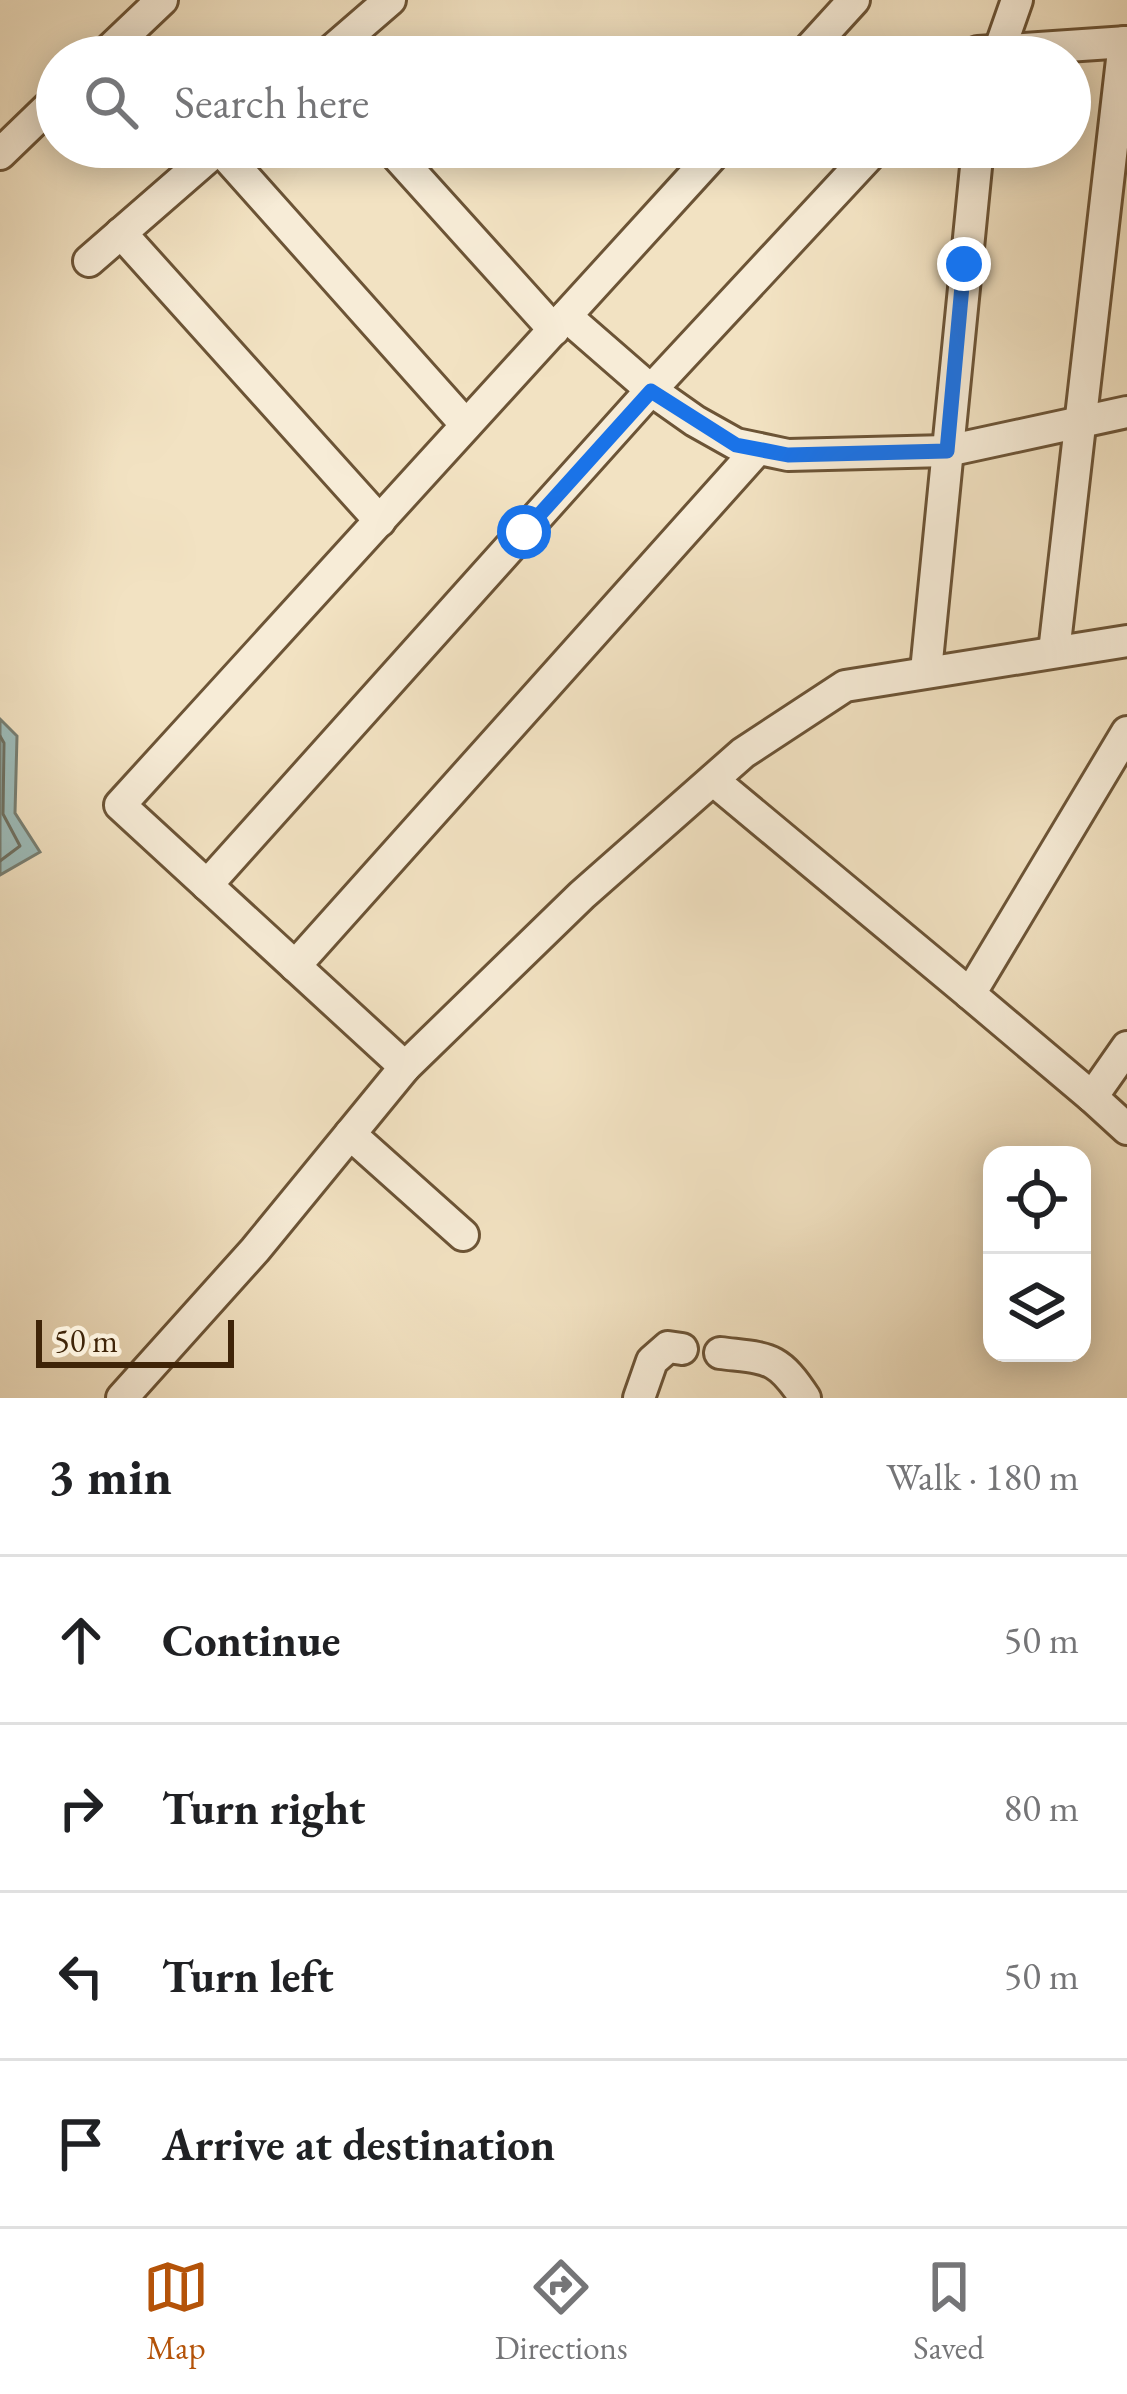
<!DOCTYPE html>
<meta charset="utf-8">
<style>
body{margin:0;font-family:"EB Garamond",serif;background:#f6f6f6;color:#202124}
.controls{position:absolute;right:36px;bottom:36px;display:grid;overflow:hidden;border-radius:24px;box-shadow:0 6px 30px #0003}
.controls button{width:108px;height:108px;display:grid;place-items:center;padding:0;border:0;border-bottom:3px solid #e0e0e0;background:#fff;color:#202124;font:60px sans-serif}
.scale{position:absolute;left:36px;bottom:30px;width:198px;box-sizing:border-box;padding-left:12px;border:6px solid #3f2408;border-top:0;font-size:33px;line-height:42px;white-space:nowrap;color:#3f2408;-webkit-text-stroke:9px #f7ecd7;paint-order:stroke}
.stop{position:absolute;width:36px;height:36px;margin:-27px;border:9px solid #1a73e8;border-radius:50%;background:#fff}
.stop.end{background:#1a73e8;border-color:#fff;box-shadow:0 3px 12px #0008}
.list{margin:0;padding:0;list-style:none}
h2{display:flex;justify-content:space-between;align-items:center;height:156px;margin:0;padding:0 48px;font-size:51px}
h2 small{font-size:39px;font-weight:400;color:#757577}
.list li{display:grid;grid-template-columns:78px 1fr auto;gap:36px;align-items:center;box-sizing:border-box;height:168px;padding:0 48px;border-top:3px solid #e0e0e0}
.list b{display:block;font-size:45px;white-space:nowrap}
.list em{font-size:39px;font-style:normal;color:#757577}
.icon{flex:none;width:66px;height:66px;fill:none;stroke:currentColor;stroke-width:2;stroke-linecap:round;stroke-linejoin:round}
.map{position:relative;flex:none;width:1127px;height:1398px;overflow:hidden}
.search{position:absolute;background:#fff;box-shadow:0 6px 30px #0003;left:36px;right:36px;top:36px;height:132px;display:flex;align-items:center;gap:30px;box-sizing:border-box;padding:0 42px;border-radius:66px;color:#757577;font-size:45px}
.sheet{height:828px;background:#fff}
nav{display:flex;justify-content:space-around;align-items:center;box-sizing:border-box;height:168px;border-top:3px solid #e0e0e0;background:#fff;font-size:33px;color:#757577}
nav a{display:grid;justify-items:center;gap:6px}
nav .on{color:#b45309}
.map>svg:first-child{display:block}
</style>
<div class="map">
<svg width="1127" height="1398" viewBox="0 0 1127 1398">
<rect width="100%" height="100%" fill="#f2e2c2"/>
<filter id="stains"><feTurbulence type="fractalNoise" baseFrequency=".00167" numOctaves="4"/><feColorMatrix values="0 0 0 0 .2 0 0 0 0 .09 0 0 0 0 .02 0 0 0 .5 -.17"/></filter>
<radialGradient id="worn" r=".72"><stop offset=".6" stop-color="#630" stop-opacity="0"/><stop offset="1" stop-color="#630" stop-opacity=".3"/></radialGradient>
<!-- water -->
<path fill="#9dbcba" stroke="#777f73" stroke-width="3" d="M0 719 17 736 15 813 40 852 0 875Z"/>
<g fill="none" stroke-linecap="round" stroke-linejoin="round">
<!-- shore -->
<path stroke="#6e7061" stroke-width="3" d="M0 736 4 743 3 814 20 846 0 861"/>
<!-- minor casing -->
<g stroke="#6c5436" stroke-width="36">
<g id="minor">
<path d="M102 57 162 0"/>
<path d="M324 57 390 0"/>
<path d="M802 57 854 0"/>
<path d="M967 57 978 52 1127 42"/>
<path d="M997 57 1017 0"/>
<path d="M389 147 554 330"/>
<path d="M219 148 466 425"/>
<path d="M0 154 57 99"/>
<path d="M121 233 380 521"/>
<path d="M89 261 220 147"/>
<path d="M566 316 651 390 695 421 736 444 788 455 947 451 1127 412"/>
<path d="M1054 652 1124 42"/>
<path d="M926 671 978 147"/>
<path d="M1127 732 970 994 1092 1097 1127 1047"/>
<path d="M713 780 970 994"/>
<path d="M207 885 651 390 877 147"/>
<path d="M295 966 758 449"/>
<path d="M405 1067 120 805 720 147"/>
<path d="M1092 1097 1127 1129"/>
<path d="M350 1134 463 1235"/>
<path d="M720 1353C768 1359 777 1355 805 1398"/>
<path d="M122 1398 255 1250 405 1067 582 895 743 753 845 686 1127 641"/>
<path d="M639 1398 652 1361 668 1347 682 1349"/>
</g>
</g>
<!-- minor -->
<use href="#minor" stroke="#f7ecd7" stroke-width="30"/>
</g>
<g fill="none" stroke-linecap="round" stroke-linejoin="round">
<!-- route -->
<path stroke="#1a73e8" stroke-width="15" d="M524 532 651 391 736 445 788 455 947 451 964 264"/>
</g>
<rect width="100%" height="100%" filter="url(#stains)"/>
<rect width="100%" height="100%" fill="url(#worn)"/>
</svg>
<div class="controls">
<button><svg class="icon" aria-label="locate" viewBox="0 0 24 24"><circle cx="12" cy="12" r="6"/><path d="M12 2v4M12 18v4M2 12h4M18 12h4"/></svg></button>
<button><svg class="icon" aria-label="layers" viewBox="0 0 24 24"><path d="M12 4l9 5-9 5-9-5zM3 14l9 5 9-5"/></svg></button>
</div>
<div class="scale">50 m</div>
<div class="stop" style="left:524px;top:532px"></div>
<div class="stop end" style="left:964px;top:264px"></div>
<div class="search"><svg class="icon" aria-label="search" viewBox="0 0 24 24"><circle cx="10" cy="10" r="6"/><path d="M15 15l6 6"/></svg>Search here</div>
</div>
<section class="sheet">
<h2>3 min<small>Walk · 180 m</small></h2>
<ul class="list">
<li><svg class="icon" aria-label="ahead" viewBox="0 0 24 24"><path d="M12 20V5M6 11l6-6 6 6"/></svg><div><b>Continue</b></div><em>50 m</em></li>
<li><svg class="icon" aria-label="right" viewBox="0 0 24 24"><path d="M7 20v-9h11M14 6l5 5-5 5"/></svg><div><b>Turn right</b></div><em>80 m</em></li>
<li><svg class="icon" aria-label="left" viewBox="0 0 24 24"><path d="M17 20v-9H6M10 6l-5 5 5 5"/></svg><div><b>Turn left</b></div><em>50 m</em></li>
<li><svg class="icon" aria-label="arrive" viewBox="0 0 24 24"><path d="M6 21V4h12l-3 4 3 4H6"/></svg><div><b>Arrive at destination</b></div></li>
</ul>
</section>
<nav>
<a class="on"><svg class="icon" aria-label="map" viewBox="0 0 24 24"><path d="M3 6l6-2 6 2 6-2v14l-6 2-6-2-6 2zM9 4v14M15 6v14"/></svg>Map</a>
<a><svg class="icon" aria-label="directions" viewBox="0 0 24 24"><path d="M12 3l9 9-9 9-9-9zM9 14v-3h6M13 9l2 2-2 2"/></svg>Directions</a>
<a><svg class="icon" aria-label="saved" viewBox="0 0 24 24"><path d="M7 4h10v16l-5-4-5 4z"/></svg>Saved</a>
</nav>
